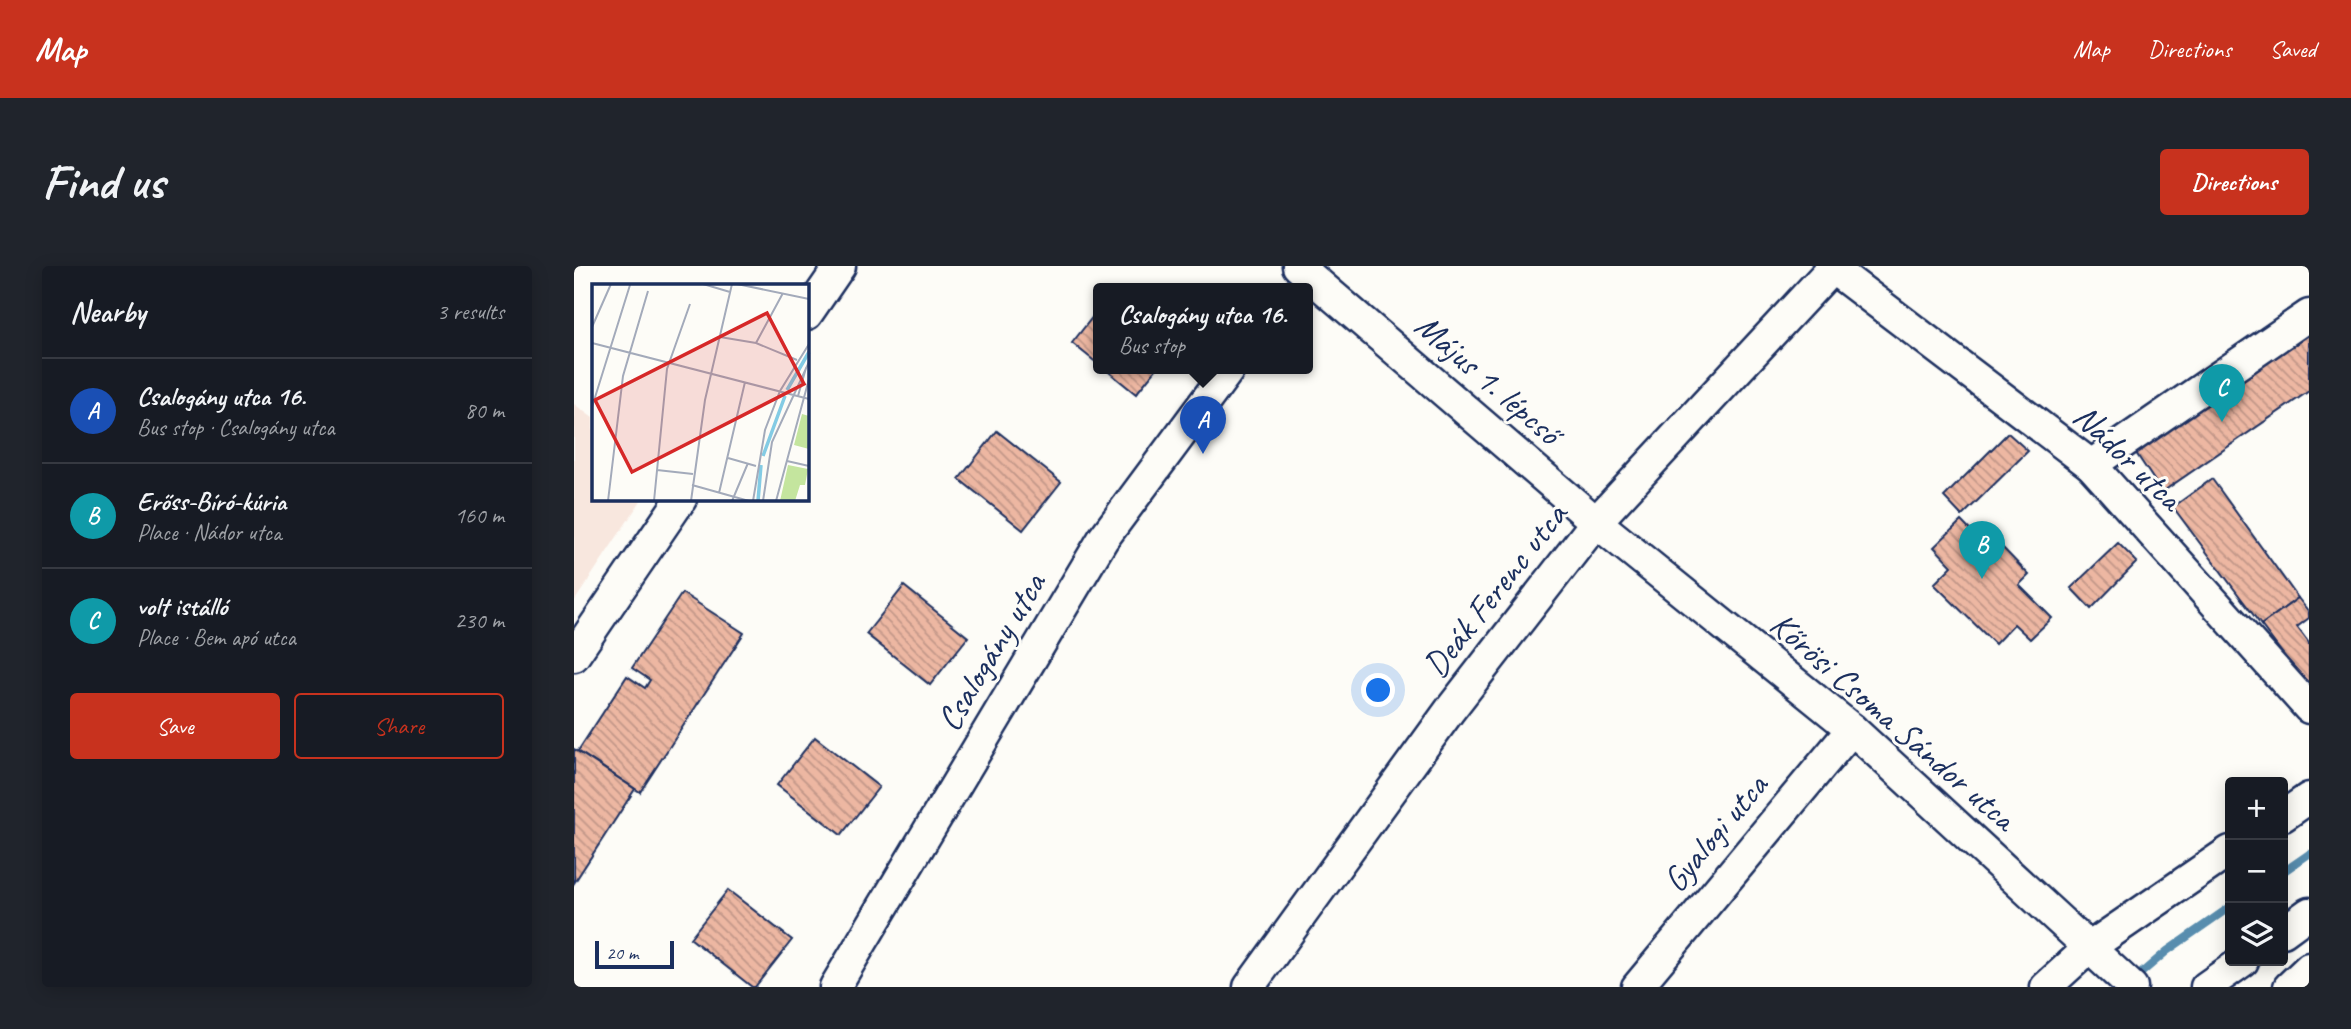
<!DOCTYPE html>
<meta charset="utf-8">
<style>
body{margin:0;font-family:Caveat,sans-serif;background:#20242c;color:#f1f3f6}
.controls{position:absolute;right:21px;bottom:21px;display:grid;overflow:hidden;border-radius:7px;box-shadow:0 4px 18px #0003}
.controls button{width:63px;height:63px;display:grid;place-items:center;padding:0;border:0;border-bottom:2px solid #363941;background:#171b24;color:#f1f3f6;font:35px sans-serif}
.scale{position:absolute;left:21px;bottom:18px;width:79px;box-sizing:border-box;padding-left:7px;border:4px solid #1b2f5e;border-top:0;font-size:19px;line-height:24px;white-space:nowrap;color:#1b2f5e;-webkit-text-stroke:5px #fdfcf7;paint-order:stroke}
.you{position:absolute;left:805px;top:425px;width:24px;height:24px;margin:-18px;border:5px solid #fff;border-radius:50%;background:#1a73e8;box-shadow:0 0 0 10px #1a73e833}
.badge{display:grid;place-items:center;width:46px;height:46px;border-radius:50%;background:#c8321e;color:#fff;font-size:23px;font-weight:700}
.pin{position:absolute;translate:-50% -58px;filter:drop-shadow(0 2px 4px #0008)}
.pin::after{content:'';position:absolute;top:37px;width:24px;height:21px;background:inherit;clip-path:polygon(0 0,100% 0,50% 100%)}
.popup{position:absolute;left:519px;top:17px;width:220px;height:91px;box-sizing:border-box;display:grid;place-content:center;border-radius:7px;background:#171b24;filter:drop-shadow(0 2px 5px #0005);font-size:23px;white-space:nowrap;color:#9ea1a6}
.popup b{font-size:26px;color:#f1f3f6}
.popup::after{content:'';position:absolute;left:50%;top:100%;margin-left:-14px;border:14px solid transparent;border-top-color:#171b24}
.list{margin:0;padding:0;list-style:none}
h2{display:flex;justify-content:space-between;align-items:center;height:91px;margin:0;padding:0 28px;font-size:30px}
h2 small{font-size:23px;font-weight:400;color:#9ea1a6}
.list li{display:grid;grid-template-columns:46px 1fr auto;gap:21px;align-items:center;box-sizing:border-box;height:105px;padding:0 28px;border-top:2px solid #363941}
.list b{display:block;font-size:26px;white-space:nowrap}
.list p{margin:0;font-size:23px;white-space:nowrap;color:#9ea1a6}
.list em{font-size:23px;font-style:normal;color:#9ea1a6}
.actions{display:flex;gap:14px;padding:21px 28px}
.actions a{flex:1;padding:16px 0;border:2px solid #c8321e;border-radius:7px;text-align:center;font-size:24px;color:#c8321e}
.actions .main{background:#c8321e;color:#fff}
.icon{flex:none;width:38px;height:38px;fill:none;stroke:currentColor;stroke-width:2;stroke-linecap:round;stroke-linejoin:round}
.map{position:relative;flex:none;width:1735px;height:721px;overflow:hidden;border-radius:7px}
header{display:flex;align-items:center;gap:42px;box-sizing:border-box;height:98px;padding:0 35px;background:#c8321e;color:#fff}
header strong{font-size:33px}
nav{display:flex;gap:38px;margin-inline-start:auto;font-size:24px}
.intro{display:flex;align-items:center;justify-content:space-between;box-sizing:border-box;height:168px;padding:0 42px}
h1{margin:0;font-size:49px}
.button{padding:18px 32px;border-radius:7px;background:#c8321e;color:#fff;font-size:24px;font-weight:700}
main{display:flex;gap:42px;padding:0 42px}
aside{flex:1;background:#171b24;border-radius:7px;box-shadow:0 4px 18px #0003}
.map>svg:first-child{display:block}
</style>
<header>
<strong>Map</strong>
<nav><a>Map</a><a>Directions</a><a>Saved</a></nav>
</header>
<div class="intro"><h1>Find us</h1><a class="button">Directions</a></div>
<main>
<aside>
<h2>Nearby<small>3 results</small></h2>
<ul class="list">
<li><span class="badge" style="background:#1a4fb4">A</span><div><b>Csalogány utca 16.</b><p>Bus stop · Csalogány utca</p></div><em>80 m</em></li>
<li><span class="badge" style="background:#0f9aa8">B</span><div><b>Erőss-Bíró-kúria</b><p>Place · Nádor utca</p></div><em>160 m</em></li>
<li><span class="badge" style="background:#0f9aa8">C</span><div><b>volt istálló</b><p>Place · Bem apó utca</p></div><em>230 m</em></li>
</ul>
<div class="actions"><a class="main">Save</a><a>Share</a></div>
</aside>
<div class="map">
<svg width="1735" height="721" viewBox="0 0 1735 721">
<defs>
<pattern id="building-back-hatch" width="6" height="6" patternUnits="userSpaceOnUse" patternTransform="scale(1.75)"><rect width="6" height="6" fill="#edb7a2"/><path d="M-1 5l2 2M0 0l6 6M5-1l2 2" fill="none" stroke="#bf9587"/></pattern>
</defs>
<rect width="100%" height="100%" fill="#fdfcf7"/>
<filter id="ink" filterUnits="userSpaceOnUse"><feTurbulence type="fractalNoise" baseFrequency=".0143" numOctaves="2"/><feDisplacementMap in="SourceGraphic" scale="14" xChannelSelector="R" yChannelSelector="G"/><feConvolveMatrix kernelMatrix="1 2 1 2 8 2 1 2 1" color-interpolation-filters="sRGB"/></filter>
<g filter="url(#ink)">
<!-- built -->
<path fill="#f8e7de" d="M0 138 19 152V233H68L0 336Z"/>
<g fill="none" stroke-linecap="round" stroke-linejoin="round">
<!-- stream -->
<g stroke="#598dae" stroke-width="8">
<path d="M1709 606 1735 588"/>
<path d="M1558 715 1593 685 1656 641"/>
</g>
</g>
<!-- building -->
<g fill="url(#building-back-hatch)" stroke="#1b2f5e" stroke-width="2">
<path d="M524 44V98L498 77Z"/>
<path d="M1735 67V125L1588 226 1562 187Z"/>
<path d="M530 102H583L562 128Z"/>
<path d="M423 165 487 216 449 264 385 213Z"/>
<path d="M1434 167 1454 185 1388 250 1370 231Z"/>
<path d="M1638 213 1724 332 1687 359 1599 241Z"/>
<path d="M1387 255 1418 287 1426 279 1455 309 1445 319 1478 352 1456 373 1440 358 1421 378 1360 318 1378 300 1360 281Z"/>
<path d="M1544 277 1563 296 1517 343 1497 322Z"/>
<path d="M330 320 394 371 356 419 292 368Z"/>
<path d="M108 327 170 367 66 526 4 485 53 410 71 422 76 414 58 402Z"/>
<path d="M1724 332 1735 346V352L1723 361 1735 377V423L1687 359Z"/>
<path d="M241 471 305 521 267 569 203 519Z"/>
<path d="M0 483 61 523 0 617Z"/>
<path d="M154 624 218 674 181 721H178L116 672Z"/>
</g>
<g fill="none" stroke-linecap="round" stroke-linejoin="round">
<!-- minor casing -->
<g stroke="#1b2f5e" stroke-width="35">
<g id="minor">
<path d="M724 0 1022 256 1278 463 1558 721"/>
<path d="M1258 2 1517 199 1735 442"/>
<path d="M233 48 266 0"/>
<path d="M1517 199 1735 49"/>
<path d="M0 390 107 233"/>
<path d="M1709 550 1735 532"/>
<path d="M1709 666 1735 647"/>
<path d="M261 721 529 273 656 102"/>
<path d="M675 721 876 444 1022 256 1260 0"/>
<path d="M1063 721 1278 463"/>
<path d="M1472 721 1516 681 1656 585"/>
<path d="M1632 721 1669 695"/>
<path d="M1715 721 1735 702"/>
</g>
</g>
<!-- minor -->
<use href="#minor" stroke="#fdfcf7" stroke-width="30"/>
</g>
</g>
<g text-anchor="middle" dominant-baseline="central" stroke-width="6" stroke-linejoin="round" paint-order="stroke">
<!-- street labels -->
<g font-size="35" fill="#1b2f5e" stroke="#fdfcf7">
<text transform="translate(914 113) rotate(41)">Május 1. lépcső</text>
<text transform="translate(1554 191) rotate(44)">Nádor utca</text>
<text transform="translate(921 324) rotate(-52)">Deák Ferenc utca</text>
<text transform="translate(417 386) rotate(-59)">Csalogány utca</text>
<text transform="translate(1319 455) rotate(41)">Kőrösi Csoma Sándor utca</text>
<text transform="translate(1141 567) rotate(-50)">Gyalogi utca</text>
</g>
</g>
<!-- overview -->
<g transform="translate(18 18)">
<rect width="217" height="217" fill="#fdfcf7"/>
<path d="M210 130 217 132V165L202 161ZM196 181 216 185 213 201H208L203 217H188Z" fill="#c4e59e"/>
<path fill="none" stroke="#83cbe4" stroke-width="3.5" d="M195 106 217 68M171 172 193 112M166 217 169 181"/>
<path fill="none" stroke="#a3aaba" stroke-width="2" d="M111 0 138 8M145 0 217 15M0 43 19 0M128 53 164 59 205 76M0 59 217 115M164 59 191 9M206 112 214 84M0 123 38 1M136 174 164 182M195 177 217 182M65 186 101 190M100 201 157 217M127 209 153 98M16 217 31 92 56 7M62 217 75 85 98 20M99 217 113 116 140 0M140 217 156 179M161 217 173 146 188 107 217 60M171 217 180 158 217 78M184 217 217 95"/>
<path fill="#d62828" fill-opacity="0.15" stroke="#d62828" stroke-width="3.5" d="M175 29 212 100 40 188 3 116Z"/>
<rect width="217" height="217" fill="none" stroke="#1b2f5e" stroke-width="3.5"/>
</g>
</svg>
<div class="controls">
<button>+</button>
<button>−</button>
<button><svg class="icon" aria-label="layers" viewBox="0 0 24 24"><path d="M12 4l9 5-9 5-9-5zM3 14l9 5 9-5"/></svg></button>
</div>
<div class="scale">20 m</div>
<div class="you"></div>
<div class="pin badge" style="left:629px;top:188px;background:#1a4fb4">A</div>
<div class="popup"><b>Csalogány utca 16.</b>Bus stop</div>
<div class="pin badge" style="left:1408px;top:313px;background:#0f9aa8">B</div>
<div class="pin badge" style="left:1648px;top:156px;background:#0f9aa8">C</div>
</div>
</main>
